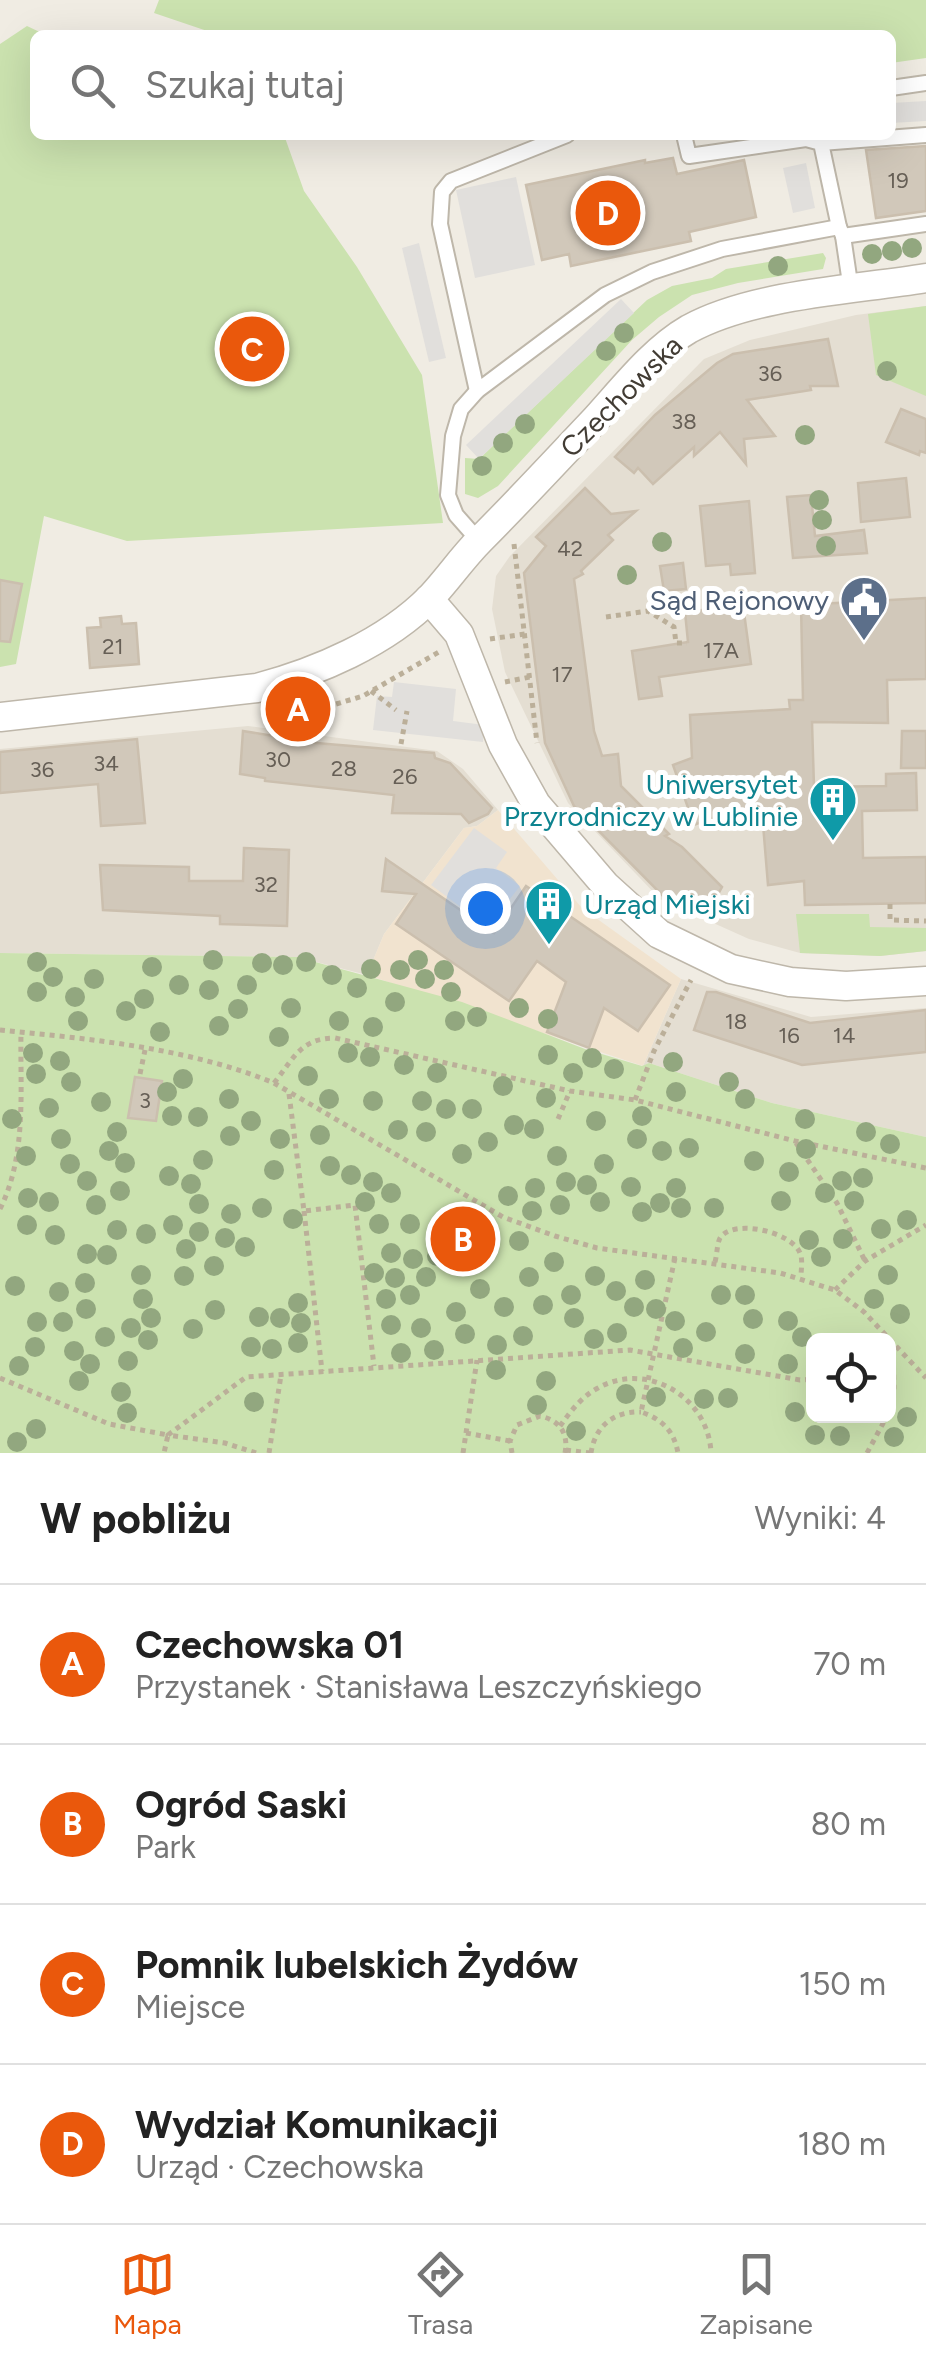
<!DOCTYPE html>
<html lang="pl">
<meta charset="utf-8">
<style>
body{margin:0;font-family:Figtree,sans-serif;background:#f6f6f6;color:#222}
.controls{position:absolute;right:30px;bottom:30px;display:grid;overflow:hidden;border-radius:15px;box-shadow:0 10px 40px #0002}
.controls button{width:90px;height:90px;display:grid;place-items:center;padding:0;border:0;border-bottom:2px solid #e0e0e0;background:#fff;color:#222;font:50px sans-serif}
.you{position:absolute;left:485px;top:908px;width:35px;height:35px;margin:-25px;border:8px solid #fff;border-radius:50%;background:#1a73e8;box-shadow:0 0 0 15px #1a73e833}
.badge{display:grid;place-items:center;width:65px;height:65px;border-radius:50%;background:#ea580c;color:#fff;font-size:32px;font-weight:700}
.pin{position:absolute;translate:-50% -50%;border:5px solid #fff;box-shadow:0 2px 10px #0006}
.list{margin:0;padding:0;list-style:none}
h2{display:flex;justify-content:space-between;align-items:center;height:130px;margin:0;padding:0 40px;font-size:42px}
h2 small{font-size:32px;font-weight:400;color:#767676}
.list li{display:grid;grid-template-columns:65px 1fr auto;gap:30px;align-items:center;box-sizing:border-box;height:160px;padding:0 40px;border-top:2px solid #e0e0e0}
.list b{display:block;font-size:38px;white-space:nowrap}
.list p{margin:0;font-size:32px;white-space:nowrap;color:#767676}
.list em{font-size:32px;font-style:normal;color:#767676}
.icon{flex:none;width:55px;height:55px;fill:none;stroke:currentColor;stroke-width:2;stroke-linecap:round;stroke-linejoin:round}
.map{position:relative;flex:none;width:926px;height:1453px;overflow:hidden}
.search{position:absolute;background:#fff;box-shadow:0 10px 40px #0002;left:30px;right:30px;top:30px;height:110px;display:flex;align-items:center;gap:25px;box-sizing:border-box;padding:0 35px;border-radius:15px;color:#767676;font-size:38px}
.sheet{height:770px;background:#fff}
nav{display:flex;justify-content:space-around;align-items:center;box-sizing:border-box;height:140px;border-top:2px solid #e0e0e0;background:#fff;font-size:28px;color:#767676}
nav a{display:grid;justify-items:center;gap:5px}
nav .on{color:#ea580c}
.map>svg:first-child{display:block}
</style>
<div class="map">
<svg width="926" height="1453" viewBox="0 0 926 1453">
<rect width="100%" height="100%" fill="#f0ece3"/>
<!-- residential -->
<g fill="#e4ded2">
<path d="M926 306V951L880 956 800 953 749 939 660 899 568 803 505 672 492 609 496 576 510 556 704 359 750 340 856 315Z"/>
<path d="M248 726 437 751 463 769 498 810 477 826 464 828 384 934 367 975 297 957 0 953V749Z"/>
<path d="M681 979 811 1017 926 1008V1137L772 1103 649 1063 643 1066Z"/>
</g>
<!-- commercial -->
<path fill="#f1e3cf" d="M498 810 582 908 681 979 643 1066 367 975 384 934 464 828 477 826Z"/>
<!-- green -->
<g fill="#cbe2af" fill-rule="evenodd">
<path d="M159 0H926V58L891 63V35H219L154 13Z"/>
<path d="M27 26 46 35H35V135H284L304 191 357 267 422 375 443 523 127 541 44 516 16 664 0 667V44Z"/>
<path d="M823 253 826 258 823 269 738 283 692 295 659 317 632 340 498 486 478 498 465 494V458L479 459 647 300 672 286 712 278 726 269Z"/>
<path d="M926 306V396L876 375 868 314Z"/>
<path d="M796 914H869L870 927 926 928V951L880 956 800 953Z"/>
<path d="M0 953 297 957 462 1002 585 1049 642 1066 649 1063 772 1103 926 1137V1453H0ZM814 1340H888V1416H814Z"/>
</g>
<!-- parking -->
<g fill="#e1dfdc">
<path d="M926 101V121L891 123V103Z"/>
<path d="M806 163 815 208 793 213 783 168Z"/>
<path d="M516 177 535 265 475 278 456 190Z"/>
<path d="M419 243 446 358 429 362 402 248Z"/>
<path d="M621 299 634 313 479 459 466 445Z"/>
<path d="M394 682 456 689 453 721 484 725 483 742 373 730 377 696 392 697Z"/>
<path d="M474 828 507 852 496 868 520 886 488 927 431 885Z"/>
</g>
<!-- building -->
<g fill="#d1c8ba" stroke="#cbbfae" stroke-width="2.5">
<path d="M926 146V211L876 218 866 150Z"/>
<path d="M673 158 677 174 744 160 756 217 689 232 691 241 571 266 569 254 542 260 526 185 645 160V163Z"/>
<path d="M828 339 838 386H810L811 390 747 400 775 436 744 439 746 464 720 432 694 456V447L653 484 638 468 634 473 615 457 655 415 717 363 733 354Z"/>
<path d="M901 409 926 419V453L920 451 919 455 886 442Z"/>
<path d="M906 478 910 517 861 522 858 483Z"/>
<path d="M585 488 611 514 636 511 608 535 613 540 581 571 583 574 574 579 594 731 602 756 618 754 621 786 669 834 665 836 682 847 722 887 706 916 666 894 664 897 574 806 545 743 524 573 546 546 536 537Z"/>
<path d="M811 495 815 536 864 530 867 553 793 558 787 497Z"/>
<path d="M749 501 755 573 731 575 730 564 706 566 700 506Z"/>
<path d="M683 563 686 589 664 591 660 566Z"/>
<path d="M0 580 22 584 10 642 0 641Z"/>
<path d="M926 598V679L887 680 888 723 812 722 814 787 886 786V774L916 773 917 810 862 811 863 858 926 857V903L805 905 804 881 768 885 762 812 755 825H736L731 811 694 825 673 765 692 758 690 715 790 709 789 700H803L801 605Z"/>
<path d="M743 605 751 664 659 677 662 696 639 699 632 651 688 642 685 612Z"/>
<path d="M121 616 122 624 136 623 139 664 90 668 87 628 101 627 100 618Z"/>
<path d="M243 731 316 743 434 753 435 758 450 763 492 808 488 814 469 823 461 814 392 813 394 795 265 781V778L240 774Z"/>
<path d="M902 731H926V768H901Z"/>
<path d="M137 739 145 823 101 826 98 784 0 793V752Z"/>
<path d="M244 848 289 850 287 926 220 924V916L103 910 100 865 189 867V881H243Z"/>
<path d="M386 859 494 933 526 886 670 985 638 1031 604 1008 589 1048 547 1032 566 982 537 961 509 1001 396 924 416 894 382 891Z"/>
<path d="M707 992H716L810 1023 926 1010V1052L802 1065 694 1030Z"/>
<path d="M135 1077 162 1081 156 1121 128 1118Z"/>
</g>
<g fill="none" stroke-linecap="round" stroke-linejoin="round">
<!-- lane casing -->
<g stroke="#beb7aa" stroke-width="18">
<g id="lane">
<path d="M891 88 926 83"/>
<path d="M567 135 451 181 442 192 440 224 477 391 605 295 652 272 722 249 839 227 843 236 926 224"/>
<path d="M684 135 689 156 806 139 821 143 839 227"/>
<path d="M821 143 926 135"/>
<path d="M843 236 851 290"/>
<path d="M477 391 461 409 453 436 448 495 456 515 479 541"/>
</g>
</g>
<!-- street casing -->
<g stroke="#beb7aa" stroke-width="31">
<g id="street">
<path d="M429 599 459 634 503 745 536 804 606 886 659 934 731 969 790 982 846 986 926 981"/>
<path d="M0 717 257 688C317 672 386 643 431 597 448 579 462 558 480 540 518 502 554 463 591 424 620 393 651 351 689 329 753 294 853 290 926 278"/>
</g>
</g>
<!-- path -->
<g stroke="#bbaf99" stroke-width="5" stroke-dasharray="5 5" stroke-linecap="butt">
<path d="M514 544 537 743"/>
<path d="M606 617 648 611 674 627 676 643H687"/>
<path d="M490 639 525 634"/>
<path d="M505 682 530 677"/>
<path d="M371 691 396 710"/>
<path d="M269 724 363 696 439 652"/>
<path d="M401 744 407 711"/>
<path d="M890 904V920L926 921"/>
<path d="M0 1030C91 1039 189 1048 274 1083L503 1217 555 1236 597 1248 780 1273 835 1290 864 1312 926 1378"/>
<path d="M140 1074 145 1050"/>
<path d="M274 1083C294 1058 301 1038 335 1038L570 1091 635 1100 795 1141 926 1168"/>
<path d="M289 1094 304 1211 355 1205 374 1366"/>
<path d="M635 1100 654 1051 691 980"/>
<path d="M558 1119 570 1091"/>
<path d="M796 1143 837 1203 865 1261"/>
<path d="M0 1209C27 1155 20 1091 21 1032"/>
<path d="M304 1211 322 1371"/>
<path d="M675 1258 641 1412C662 1419 674 1431 678 1453"/>
<path d="M715 1262C717 1255 717 1244 720 1238 733 1218 792 1232 800 1253 803 1259 801 1270 801 1277"/>
<path d="M835 1290 865 1261 926 1225"/>
<path d="M0 1378 109 1424 168 1435 164 1453"/>
<path d="M888 1409 894 1388 893 1343"/>
<path d="M560 1426C571 1411 581 1397 598 1388 648 1360 709 1398 711 1453"/>
<path d="M466 1433 510 1441"/>
<path d="M566 1450 590 1453"/>
<path d="M256 1453 225 1443 168 1435 246 1377 630 1350 800 1380 814 1379"/>
<path d="M269 1453 281 1375"/>
<path d="M463 1453 477 1360"/>
<path d="M512 1453 510 1441 517 1425 540 1416C559 1420 569 1433 565 1453"/>
<path d="M591 1453C595 1426 614 1411 641 1412"/>
<path d="M867 1453 887 1416"/>
</g>
<!-- lane -->
<use href="#lane" stroke="#fff" stroke-width="14"/>
<!-- street -->
<use href="#street" stroke="#fff" stroke-width="28"/>
</g>
<!-- trees -->
<g fill="#92a77f">
<circle cx="912" cy="248" r="10"/>
<circle cx="892" cy="251" r="10"/>
<circle cx="872" cy="254" r="10"/>
<circle cx="778" cy="266" r="10"/>
<circle cx="624" cy="333" r="10"/>
<circle cx="606" cy="351" r="10"/>
<circle cx="887" cy="371" r="10"/>
<circle cx="525" cy="424" r="10"/>
<circle cx="805" cy="435" r="10"/>
<circle cx="503" cy="443" r="10"/>
<circle cx="482" cy="466" r="10"/>
<circle cx="819" cy="500" r="10"/>
<circle cx="822" cy="520" r="10"/>
<circle cx="662" cy="542" r="10"/>
<circle cx="826" cy="546" r="10"/>
<circle cx="627" cy="575" r="10"/>
<circle cx="213" cy="960" r="10"/>
<circle cx="418" cy="960" r="10"/>
<circle cx="37" cy="962" r="10"/>
<circle cx="306" cy="962" r="10"/>
<circle cx="262" cy="963" r="10"/>
<circle cx="283" cy="965" r="10"/>
<circle cx="152" cy="967" r="10"/>
<circle cx="371" cy="969" r="10"/>
<circle cx="400" cy="970" r="10"/>
<circle cx="444" cy="970" r="10"/>
<circle cx="332" cy="975" r="10"/>
<circle cx="53" cy="977" r="10"/>
<circle cx="94" cy="979" r="10"/>
<circle cx="425" cy="979" r="10"/>
<circle cx="179" cy="985" r="10"/>
<circle cx="247" cy="985" r="10"/>
<circle cx="357" cy="988" r="10"/>
<circle cx="209" cy="990" r="10"/>
<circle cx="37" cy="992" r="10"/>
<circle cx="451" cy="992" r="10"/>
<circle cx="75" cy="997" r="10"/>
<circle cx="144" cy="999" r="10"/>
<circle cx="395" cy="1002" r="10"/>
<circle cx="291" cy="1008" r="10"/>
<circle cx="519" cy="1008" r="10"/>
<circle cx="238" cy="1009" r="10"/>
<circle cx="126" cy="1011" r="10"/>
<circle cx="477" cy="1017" r="10"/>
<circle cx="548" cy="1019" r="10"/>
<circle cx="78" cy="1021" r="10"/>
<circle cx="339" cy="1021" r="10"/>
<circle cx="455" cy="1021" r="10"/>
<circle cx="219" cy="1026" r="10"/>
<circle cx="373" cy="1027" r="10"/>
<circle cx="160" cy="1032" r="10"/>
<circle cx="279" cy="1037" r="10"/>
<circle cx="33" cy="1053" r="10"/>
<circle cx="348" cy="1053" r="10"/>
<circle cx="548" cy="1055" r="10"/>
<circle cx="370" cy="1057" r="10"/>
<circle cx="592" cy="1058" r="10"/>
<circle cx="60" cy="1061" r="10"/>
<circle cx="673" cy="1062" r="10"/>
<circle cx="404" cy="1065" r="10"/>
<circle cx="614" cy="1069" r="10"/>
<circle cx="437" cy="1073" r="10"/>
<circle cx="573" cy="1073" r="10"/>
<circle cx="36" cy="1074" r="10"/>
<circle cx="308" cy="1076" r="10"/>
<circle cx="183" cy="1079" r="10"/>
<circle cx="71" cy="1082" r="10"/>
<circle cx="729" cy="1082" r="10"/>
<circle cx="503" cy="1086" r="10"/>
<circle cx="167" cy="1092" r="10"/>
<circle cx="676" cy="1092" r="10"/>
<circle cx="546" cy="1098" r="10"/>
<circle cx="229" cy="1099" r="10"/>
<circle cx="329" cy="1099" r="10"/>
<circle cx="745" cy="1099" r="10"/>
<circle cx="373" cy="1101" r="10"/>
<circle cx="422" cy="1101" r="10"/>
<circle cx="101" cy="1102" r="10"/>
<circle cx="49" cy="1108" r="10"/>
<circle cx="446" cy="1109" r="10"/>
<circle cx="472" cy="1109" r="10"/>
<circle cx="172" cy="1116" r="10"/>
<circle cx="642" cy="1116" r="10"/>
<circle cx="198" cy="1117" r="10"/>
<circle cx="12" cy="1119" r="10"/>
<circle cx="805" cy="1119" r="10"/>
<circle cx="251" cy="1121" r="10"/>
<circle cx="596" cy="1121" r="10"/>
<circle cx="514" cy="1125" r="10"/>
<circle cx="534" cy="1129" r="10"/>
<circle cx="398" cy="1130" r="10"/>
<circle cx="117" cy="1132" r="10"/>
<circle cx="426" cy="1132" r="10"/>
<circle cx="866" cy="1132" r="10"/>
<circle cx="320" cy="1135" r="10"/>
<circle cx="230" cy="1136" r="10"/>
<circle cx="61" cy="1139" r="10"/>
<circle cx="280" cy="1139" r="10"/>
<circle cx="637" cy="1139" r="10"/>
<circle cx="488" cy="1142" r="10"/>
<circle cx="890" cy="1144" r="10"/>
<circle cx="689" cy="1148" r="10"/>
<circle cx="806" cy="1149" r="10"/>
<circle cx="109" cy="1151" r="10"/>
<circle cx="662" cy="1151" r="10"/>
<circle cx="462" cy="1154" r="10"/>
<circle cx="26" cy="1156" r="10"/>
<circle cx="557" cy="1156" r="10"/>
<circle cx="203" cy="1160" r="10"/>
<circle cx="754" cy="1161" r="10"/>
<circle cx="125" cy="1163" r="10"/>
<circle cx="70" cy="1164" r="10"/>
<circle cx="604" cy="1164" r="10"/>
<circle cx="330" cy="1166" r="10"/>
<circle cx="274" cy="1170" r="10"/>
<circle cx="789" cy="1172" r="10"/>
<circle cx="351" cy="1175" r="10"/>
<circle cx="169" cy="1176" r="10"/>
<circle cx="863" cy="1178" r="10"/>
<circle cx="87" cy="1181" r="10"/>
<circle cx="842" cy="1181" r="10"/>
<circle cx="373" cy="1182" r="10"/>
<circle cx="566" cy="1182" r="10"/>
<circle cx="191" cy="1184" r="10"/>
<circle cx="587" cy="1185" r="10"/>
<circle cx="631" cy="1187" r="10"/>
<circle cx="535" cy="1188" r="10"/>
<circle cx="676" cy="1188" r="10"/>
<circle cx="120" cy="1191" r="10"/>
<circle cx="391" cy="1193" r="10"/>
<circle cx="825" cy="1193" r="10"/>
<circle cx="508" cy="1196" r="10"/>
<circle cx="28" cy="1198" r="10"/>
<circle cx="781" cy="1201" r="10"/>
<circle cx="854" cy="1201" r="10"/>
<circle cx="49" cy="1202" r="10"/>
<circle cx="365" cy="1202" r="10"/>
<circle cx="600" cy="1202" r="10"/>
<circle cx="660" cy="1203" r="10"/>
<circle cx="199" cy="1204" r="10"/>
<circle cx="96" cy="1205" r="10"/>
<circle cx="560" cy="1205" r="10"/>
<circle cx="262" cy="1208" r="10"/>
<circle cx="681" cy="1208" r="10"/>
<circle cx="714" cy="1208" r="10"/>
<circle cx="532" cy="1211" r="10"/>
<circle cx="642" cy="1212" r="10"/>
<circle cx="231" cy="1214" r="10"/>
<circle cx="293" cy="1219" r="10"/>
<circle cx="907" cy="1220" r="10"/>
<circle cx="451" cy="1223" r="10"/>
<circle cx="379" cy="1224" r="10"/>
<circle cx="410" cy="1224" r="10"/>
<circle cx="27" cy="1225" r="10"/>
<circle cx="173" cy="1225" r="10"/>
<circle cx="881" cy="1229" r="10"/>
<circle cx="117" cy="1230" r="10"/>
<circle cx="199" cy="1232" r="10"/>
<circle cx="146" cy="1234" r="10"/>
<circle cx="55" cy="1235" r="10"/>
<circle cx="225" cy="1238" r="10"/>
<circle cx="843" cy="1239" r="10"/>
<circle cx="809" cy="1240" r="10"/>
<circle cx="519" cy="1241" r="10"/>
<circle cx="461" cy="1244" r="10"/>
<circle cx="245" cy="1247" r="10"/>
<circle cx="186" cy="1249" r="10"/>
<circle cx="391" cy="1253" r="10"/>
<circle cx="87" cy="1254" r="10"/>
<circle cx="107" cy="1255" r="10"/>
<circle cx="437" cy="1256" r="10"/>
<circle cx="821" cy="1257" r="10"/>
<circle cx="413" cy="1259" r="10"/>
<circle cx="554" cy="1262" r="10"/>
<circle cx="214" cy="1266" r="10"/>
<circle cx="374" cy="1273" r="10"/>
<circle cx="141" cy="1275" r="10"/>
<circle cx="888" cy="1275" r="10"/>
<circle cx="184" cy="1276" r="10"/>
<circle cx="595" cy="1276" r="10"/>
<circle cx="426" cy="1277" r="10"/>
<circle cx="529" cy="1277" r="10"/>
<circle cx="395" cy="1278" r="10"/>
<circle cx="645" cy="1280" r="10"/>
<circle cx="85" cy="1283" r="10"/>
<circle cx="15" cy="1286" r="10"/>
<circle cx="480" cy="1289" r="10"/>
<circle cx="616" cy="1291" r="10"/>
<circle cx="59" cy="1292" r="10"/>
<circle cx="410" cy="1295" r="10"/>
<circle cx="571" cy="1295" r="10"/>
<circle cx="721" cy="1295" r="10"/>
<circle cx="745" cy="1295" r="10"/>
<circle cx="143" cy="1299" r="10"/>
<circle cx="386" cy="1299" r="10"/>
<circle cx="874" cy="1299" r="10"/>
<circle cx="298" cy="1303" r="10"/>
<circle cx="543" cy="1305" r="10"/>
<circle cx="504" cy="1307" r="10"/>
<circle cx="634" cy="1307" r="10"/>
<circle cx="86" cy="1309" r="10"/>
<circle cx="656" cy="1309" r="10"/>
<circle cx="215" cy="1310" r="10"/>
<circle cx="456" cy="1312" r="10"/>
<circle cx="900" cy="1314" r="10"/>
<circle cx="259" cy="1317" r="10"/>
<circle cx="151" cy="1318" r="10"/>
<circle cx="280" cy="1318" r="10"/>
<circle cx="574" cy="1318" r="10"/>
<circle cx="753" cy="1319" r="10"/>
<circle cx="675" cy="1321" r="10"/>
<circle cx="788" cy="1321" r="10"/>
<circle cx="37" cy="1322" r="10"/>
<circle cx="63" cy="1322" r="10"/>
<circle cx="301" cy="1323" r="10"/>
<circle cx="391" cy="1325" r="10"/>
<circle cx="131" cy="1328" r="10"/>
<circle cx="421" cy="1328" r="10"/>
<circle cx="193" cy="1329" r="10"/>
<circle cx="706" cy="1332" r="10"/>
<circle cx="617" cy="1333" r="10"/>
<circle cx="465" cy="1334" r="10"/>
<circle cx="523" cy="1336" r="10"/>
<circle cx="105" cy="1337" r="10"/>
<circle cx="802" cy="1337" r="10"/>
<circle cx="594" cy="1339" r="10"/>
<circle cx="148" cy="1340" r="10"/>
<circle cx="298" cy="1343" r="10"/>
<circle cx="497" cy="1345" r="10"/>
<circle cx="35" cy="1347" r="10"/>
<circle cx="251" cy="1347" r="10"/>
<circle cx="683" cy="1348" r="10"/>
<circle cx="272" cy="1349" r="10"/>
<circle cx="434" cy="1350" r="10"/>
<circle cx="74" cy="1351" r="10"/>
<circle cx="401" cy="1353" r="10"/>
<circle cx="745" cy="1354" r="10"/>
<circle cx="128" cy="1361" r="10"/>
<circle cx="90" cy="1364" r="10"/>
<circle cx="788" cy="1364" r="10"/>
<circle cx="19" cy="1366" r="10"/>
<circle cx="496" cy="1370" r="10"/>
<circle cx="79" cy="1381" r="10"/>
<circle cx="546" cy="1381" r="10"/>
<circle cx="121" cy="1392" r="10"/>
<circle cx="626" cy="1394" r="10"/>
<circle cx="656" cy="1397" r="10"/>
<circle cx="728" cy="1398" r="10"/>
<circle cx="704" cy="1399" r="10"/>
<circle cx="254" cy="1402" r="10"/>
<circle cx="537" cy="1405" r="10"/>
<circle cx="795" cy="1412" r="10"/>
<circle cx="127" cy="1413" r="10"/>
<circle cx="907" cy="1417" r="10"/>
<circle cx="36" cy="1429" r="10"/>
<circle cx="576" cy="1431" r="10"/>
<circle cx="815" cy="1435" r="10"/>
<circle cx="840" cy="1436" r="10"/>
<circle cx="894" cy="1437" r="10"/>
<circle cx="17" cy="1442" r="10"/>
</g>
<!-- icons -->
<defs>
<g id="civic-pin" transform="scale(2.5)"><path d="M0 17L-7.5 6A9.5 9.5 0 1 1 7.5 6Z" fill="#5c6f8a" stroke="#fff"/><path d="M-.6-6.5H3V-4.5H.6V-3L4-1V1h2V6H-6V1h2V-1L-.6-3ZM-1.2 2.5V6h2.4V2.5Z" fill="#fff"/></g>
<g id="building-pin" transform="scale(2.5)"><path d="M0 17L-7.5 6A9.5 9.5 0 1 1 7.5 6Z" fill="#0f9aa8" stroke="#fff"/><path d="M-4-6H4V6H1V3H-1V6H-4ZM-2.5-4.3h1.7v1.8h-1.7ZM.8-4.3h1.7v1.8H.8ZM-2.5-1h1.7V.8h-1.7ZM.8-1h1.7V.8H.8Z" fill="#fff"/></g>
</defs>
<g fill-rule="evenodd">
<use href="#civic-pin" x="864" y="600"/>
<use href="#building-pin" x="833" y="800"/>
<use href="#building-pin" x="549" y="904"/>
</g>
<g text-anchor="middle" dominant-baseline="central" stroke-width="10" stroke-linejoin="round" paint-order="stroke">
<!-- number labels -->
<g font-size="22" fill="#665f56">
<text x="898" y="180">19</text>
<text x="770" y="373">36</text>
<text x="684" y="421">38</text>
<text x="570" y="548">42</text>
<text x="113" y="646">21</text>
<text x="721" y="650">17A</text>
<text x="562" y="674">17</text>
<text x="278" y="759">30</text>
<text x="106" y="763">34</text>
<text x="344" y="768">28</text>
<text x="42" y="769">36</text>
<text x="405" y="776">26</text>
<text x="266" y="884">32</text>
<text x="736" y="1021">18</text>
<text x="789" y="1035">16</text>
<text x="844" y="1035">14</text>
<text x="145" y="1100">3</text>
</g>
<!-- street labels -->
<g font-size="28" fill="#423c34" stroke="#fff">
<text transform="translate(621 396) rotate(-45)">Czechowska</text>
</g>
<!-- service labels -->
<g font-size="28" fill="#4e5e75" stroke="#fff" text-anchor="end">
<text x="829" y="600">Sąd Rejonowy</text>
</g>
<!-- culture labels -->
<g font-size="28" fill="#0d838f" stroke="#fff" text-anchor="end">
<text x="798" y="784">Uniwersytet<tspan x="798" dy="32">Przyrodniczy w Lublinie</tspan></text>
<text x="584" y="904" text-anchor="start">Urząd Miejski</text>
</g>
</g>
</svg>
<div class="controls">
<button><svg class="icon" aria-label="locate" viewBox="0 0 24 24"><circle cx="12" cy="12" r="6"/><path d="M12 2v4M12 18v4M2 12h4M18 12h4"/></svg></button>
</div>
<div class="you"></div>
<div class="pin badge" style="left:298px;top:709px">A</div>
<div class="pin badge" style="left:463px;top:1239px">B</div>
<div class="pin badge" style="left:252px;top:349px">C</div>
<div class="pin badge" style="left:608px;top:213px">D</div>
<div class="search"><svg class="icon" aria-label="search" viewBox="0 0 24 24"><circle cx="10" cy="10" r="6"/><path d="M15 15l6 6"/></svg>Szukaj tutaj</div>
</div>
<section class="sheet">
<h2>W pobliżu<small>Wyniki: 4</small></h2>
<ul class="list">
<li><span class="badge">A</span><div><b>Czechowska 01</b><p>Przystanek · Stanisława Leszczyńskiego</p></div><em>70 m</em></li>
<li><span class="badge">B</span><div><b>Ogród Saski</b><p>Park</p></div><em>80 m</em></li>
<li><span class="badge">C</span><div><b>Pomnik lubelskich Żydów</b><p>Miejsce</p></div><em>150 m</em></li>
<li><span class="badge">D</span><div><b>Wydział Komunikacji</b><p>Urząd · Czechowska</p></div><em>180 m</em></li>
</ul>
</section>
<nav>
<a class="on"><svg class="icon" aria-label="map" viewBox="0 0 24 24"><path d="M3 6l6-2 6 2 6-2v14l-6 2-6-2-6 2zM9 4v14M15 6v14"/></svg>Mapa</a>
<a><svg class="icon" aria-label="directions" viewBox="0 0 24 24"><path d="M12 3l9 9-9 9-9-9zM9 14v-3h6M13 9l2 2-2 2"/></svg>Trasa</a>
<a><svg class="icon" aria-label="saved" viewBox="0 0 24 24"><path d="M7 4h10v16l-5-4-5 4z"/></svg>Zapisane</a>
</nav>
